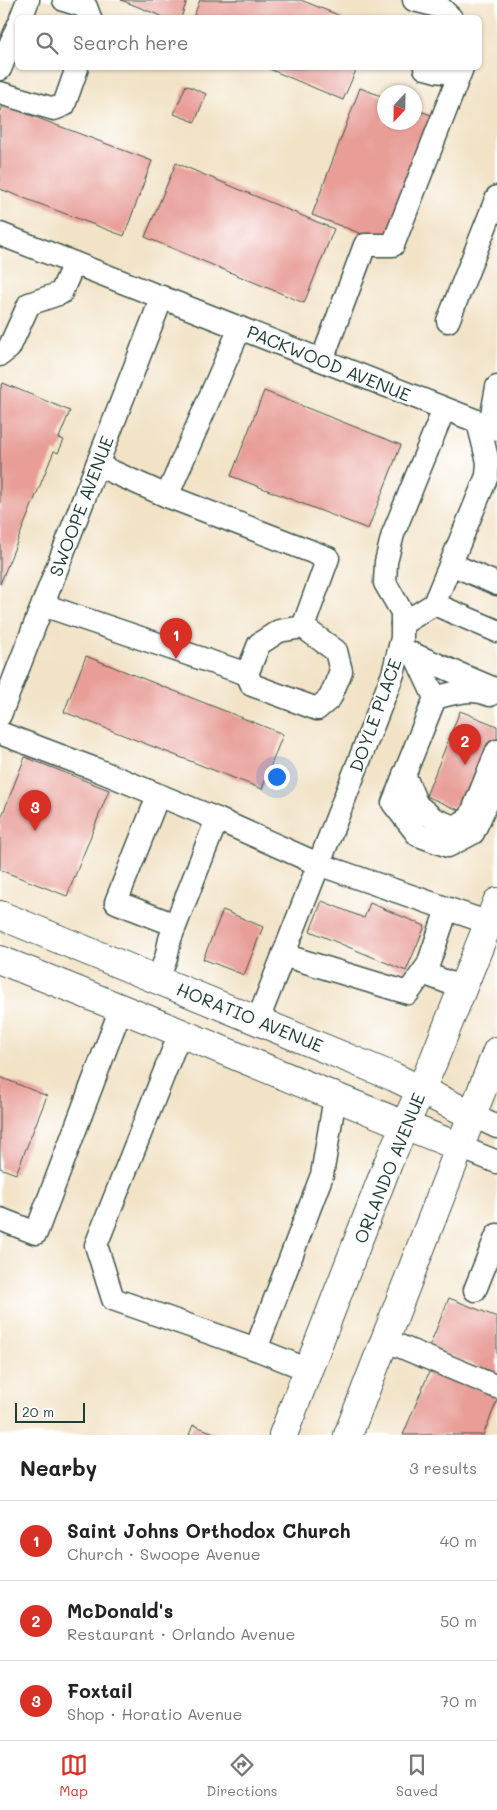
<!DOCTYPE html>
<meta charset="utf-8">
<style>
body{margin:0;font-family:Mali,sans-serif;background:#f6f6f6;color:#222}
.compass{position:absolute;left:377px;top:85px;width:45px;height:45px;border-radius:50%;background:#fff;box-shadow:0 1px 4px #0004;rotate:202deg}
.scale{position:absolute;left:15px;bottom:12px;width:70px;box-sizing:border-box;padding-left:5px;border:2px solid #1f3d34;border-top:0;font-size:14px;line-height:18px;white-space:nowrap;color:#1f3d34;-webkit-text-stroke:4px #fff;paint-order:stroke}
.you{position:absolute;left:276px;top:776px;width:18px;height:18px;margin:-12px;border:4px solid #fff;border-radius:50%;background:#1a73e8;box-shadow:0 0 0 8px #1a73e833}
.badge{display:grid;place-items:center;width:32px;height:32px;border-radius:50%;background:#d93025;color:#fff;font-size:16px;font-weight:700}
.pin{position:absolute;translate:-50% -41px;filter:drop-shadow(0 1px 2px #0008)}
.pin::after{content:'';position:absolute;top:26px;width:18px;height:15px;background:inherit;clip-path:polygon(0 0,100% 0,50% 100%)}
.list{margin:0;padding:0;list-style:none}
h2{display:flex;justify-content:space-between;align-items:center;height:65px;margin:0;padding:0 20px;font-size:21px}
h2 small{font-size:16px;font-weight:400;color:#767676}
.list li{display:grid;grid-template-columns:32px 1fr auto;gap:15px;align-items:center;box-sizing:border-box;height:80px;padding:0 20px;border-top:1px solid #e0e0e0}
.list b{display:block;font-size:19px;white-space:nowrap}
.list p{margin:0;font-size:16px;white-space:nowrap;color:#767676}
.list em{font-size:16px;font-style:normal;color:#767676}
.icon{flex:none;width:28px;height:28px;fill:none;stroke:currentColor;stroke-width:2;stroke-linecap:round;stroke-linejoin:round}
.map{position:relative;flex:none;width:497px;height:1435px;overflow:hidden}
.search{position:absolute;background:#fff;box-shadow:0 1px 4px #0004;left:15px;right:15px;top:15px;height:55px;display:flex;align-items:center;gap:12px;box-sizing:border-box;padding:0 18px;border-radius:8px;color:#767676;font-size:19px}
.sheet{height:305px;background:#fff}
nav{display:flex;justify-content:space-around;align-items:center;box-sizing:border-box;height:70px;border-top:1px solid #e0e0e0;background:#fff;font-size:14px;color:#767676}
nav a{display:grid;justify-items:center;gap:2px}
nav .on{color:#d93025}
.map>svg:first-child{display:block}
</style>
<div class="map">
<svg width="497" height="1435" viewBox="0 0 497 1435">
<rect width="100%" height="100%" fill="#fff"/>
<filter id="ink" filterUnits="userSpaceOnUse"><feTurbulence type="fractalNoise" baseFrequency=".02" numOctaves="2"/><feDisplacementMap in="SourceGraphic" scale="10" xChannelSelector="R" yChannelSelector="G"/><feConvolveMatrix kernelMatrix="1 2 1 2 8 2 1 2 1" color-interpolation-filters="sRGB"/></filter>
<filter id="wash" filterUnits="userSpaceOnUse"><feTurbulence type="fractalNoise" baseFrequency=".0096" numOctaves="4" result="noise"/><feDisplacementMap in="SourceGraphic" scale="20" xChannelSelector="R" yChannelSelector="G"/><feGaussianBlur stdDeviation="1.12" result="paint"/><feColorMatrix in="noise" values="0 0 0 0 0 0 0 0 0 0 0 0 0 0 0 0 0 1.4 0 .05"/><feComposite in="paint" operator="in"/></filter>
<g filter="url(#wash)">
<rect width="100%" height="100%" fill="#f2e3c7"/>
<g id="blocks">
<!-- building -->
<g fill="#e89d97">
<path d="M121 0H187L181 18H166Z"/>
<path d="M200 0H301L343 17 193 18Z"/>
<path d="M267 68H357L343 100Z"/>
<path d="M186 85 206 94 195 122 174 114Z"/>
<path d="M360 88 384 97V122H414V109L437 117 388 244 312 215Z"/>
<path d="M3 105 152 161 124 236 0 189V114Z"/>
<path d="M176 163 334 229 304 303 145 237Z"/>
<path d="M3 383 70 411 59 438 64 440 58 453 54 451 0 584V390Z"/>
<path d="M264 391 401 445 368 529 231 476Z"/>
<path d="M86 656 283 734 262 789 64 712Z"/>
<path d="M460 711 497 726V743L468 814 426 796Z"/>
<path d="M25 757 109 790 67 896 0 870V821Z"/>
<path d="M322 901 364 918 370 903 425 926 406 971 310 931Z"/>
<path d="M223 910 263 927 244 975 203 959Z"/>
<path d="M0 1077 47 1096 16 1174 0 1168Z"/>
<path d="M449 1298 497 1317V1374L429 1347Z"/>
<path d="M430 1370 497 1397V1401L483 1435H403Z"/>
<path d="M193 1425 219 1435H189Z"/>
</g>
</g>
</g>
<g filter="url(#ink)">
<use href="#blocks" fill-opacity="0" stroke="#3f564a" stroke-width="1"/>
<g fill="none" stroke-linecap="round" stroke-linejoin="round">
<!-- minor casing -->
<g stroke="#3f564a" stroke-width="25">
<g id="minor">
<path d="M64 0 86 7 90 18"/>
<path d="M414 0 440 7 451 18"/>
<path d="M21 18 28 0"/>
<path d="M425 68 436 71 459 74"/>
<path d="M0 69 18 26"/>
<path d="M0 93 54 109 64 105 77 68"/>
<path d="M0 234 497 429"/>
<path d="M448 321 497 197"/>
<path d="M0 355 9 348 29 304 61 293 74 263"/>
<path d="M322 360 365 245H393L462 68"/>
<path d="M490 426 497 387"/>
<path d="M97 465 167 496 240 328"/>
<path d="M167 496 328 558 303 627 279 631 259 644 247 674 252 685 317 709 330 698 341 671 336 651 303 627"/>
<path d="M451 564 497 584"/>
<path d="M434 604 497 631"/>
<path d="M43 605 247 674"/>
<path d="M402 624 434 604 487 476 488 462 478 422"/>
<path d="M408 652 497 690"/>
<path d="M415 655 435 698 393 803 418 835 448 846 473 833 497 781"/>
<path d="M435 698C453 693 472 687 490 695"/>
<path d="M0 715 162 297"/>
<path d="M0 733 95 769 217 819 170 939 166 958 158 979"/>
<path d="M404 774 417 805 434 819 454 827 470 818 497 751"/>
<path d="M158 796 116 902 175 925"/>
<path d="M217 819 318 864 489 923"/>
<path d="M283 955 408 993 428 965 447 909"/>
<path d="M423 973 463 988"/>
<path d="M258 1020 393 674 402 638V612L385 583 386 562 393 534 444 409"/>
<path d="M180 1033 96 1245 113 1299 256 1349 309 1370"/>
<path d="M472 1115 497 1127"/>
<path d="M460 1147 497 1162"/>
<path d="M0 1219 36 1233 121 1008"/>
<path d="M475 1290 497 1235"/>
<path d="M385 1340 497 1387"/>
<path d="M256 1349 322 1175 335 1097"/>
</g>
</g>
<!-- major casing -->
<g stroke="#3f564a" stroke-width="30">
<g id="major">
<path d="M0 915 394 1077 472 1115"/>
<path d="M0 960C155 1020 306 1087 460 1147"/>
<path d="M283 1435 388 1163 433 1062 497 902"/>
<path d="M348 1435 497 1051"/>
</g>
</g>
<!-- minor -->
<use href="#minor" stroke="#fff" stroke-width="22"/>
<!-- major -->
<use href="#major" stroke="#fff" stroke-width="28"/>
</g>
</g>
<g text-anchor="middle" dominant-baseline="central" stroke-width="4.5" stroke-linejoin="round" paint-order="stroke">
<!-- street labels -->
<g font-size="18" fill="#1f3d34" stroke="#fff">
<text transform="translate(329 363) rotate(22)">PACKWOOD AVENUE</text>
<text transform="translate(81 506) rotate(-69)">SWOOPE AVENUE</text>
<text transform="translate(375 715) rotate(-70)">DOYLE PLACE</text>
<text transform="translate(250 1017) rotate(22)">HORATIO AVENUE</text>
<text transform="translate(389 1168) rotate(-68)">ORLANDO AVENUE</text>
</g>
</g>
</svg>
<svg class="compass" viewBox="-18 -18 36 36"><path d="M0-13l5 13h-10z" fill="#e53935"/><path d="M0 13l5-13h-10z" fill="#767676"/></svg>
<div class="scale">20 m</div>
<div class="you"></div>
<div class="pin badge" style="left:176px;top:659px">1</div>
<div class="pin badge" style="left:465px;top:765px">2</div>
<div class="pin badge" style="left:35px;top:831px">3</div>
<div class="search"><svg class="icon" aria-label="search" viewBox="0 0 24 24"><circle cx="10" cy="10" r="6"/><path d="M15 15l6 6"/></svg>Search here</div>
</div>
<section class="sheet">
<h2>Nearby<small>3 results</small></h2>
<ul class="list">
<li><span class="badge">1</span><div><b>Saint Johns Orthodox Church</b><p>Church · Swoope Avenue</p></div><em>40 m</em></li>
<li><span class="badge">2</span><div><b>McDonald's</b><p>Restaurant · Orlando Avenue</p></div><em>50 m</em></li>
<li><span class="badge">3</span><div><b>Foxtail</b><p>Shop · Horatio Avenue</p></div><em>70 m</em></li>
</ul>
</section>
<nav>
<a class="on"><svg class="icon" aria-label="map" viewBox="0 0 24 24"><path d="M3 6l6-2 6 2 6-2v14l-6 2-6-2-6 2zM9 4v14M15 6v14"/></svg>Map</a>
<a><svg class="icon" aria-label="directions" viewBox="0 0 24 24"><path d="M12 3l9 9-9 9-9-9zM9 14v-3h6M13 9l2 2-2 2"/></svg>Directions</a>
<a><svg class="icon" aria-label="saved" viewBox="0 0 24 24"><path d="M7 4h10v16l-5-4-5 4z"/></svg>Saved</a>
</nav>
